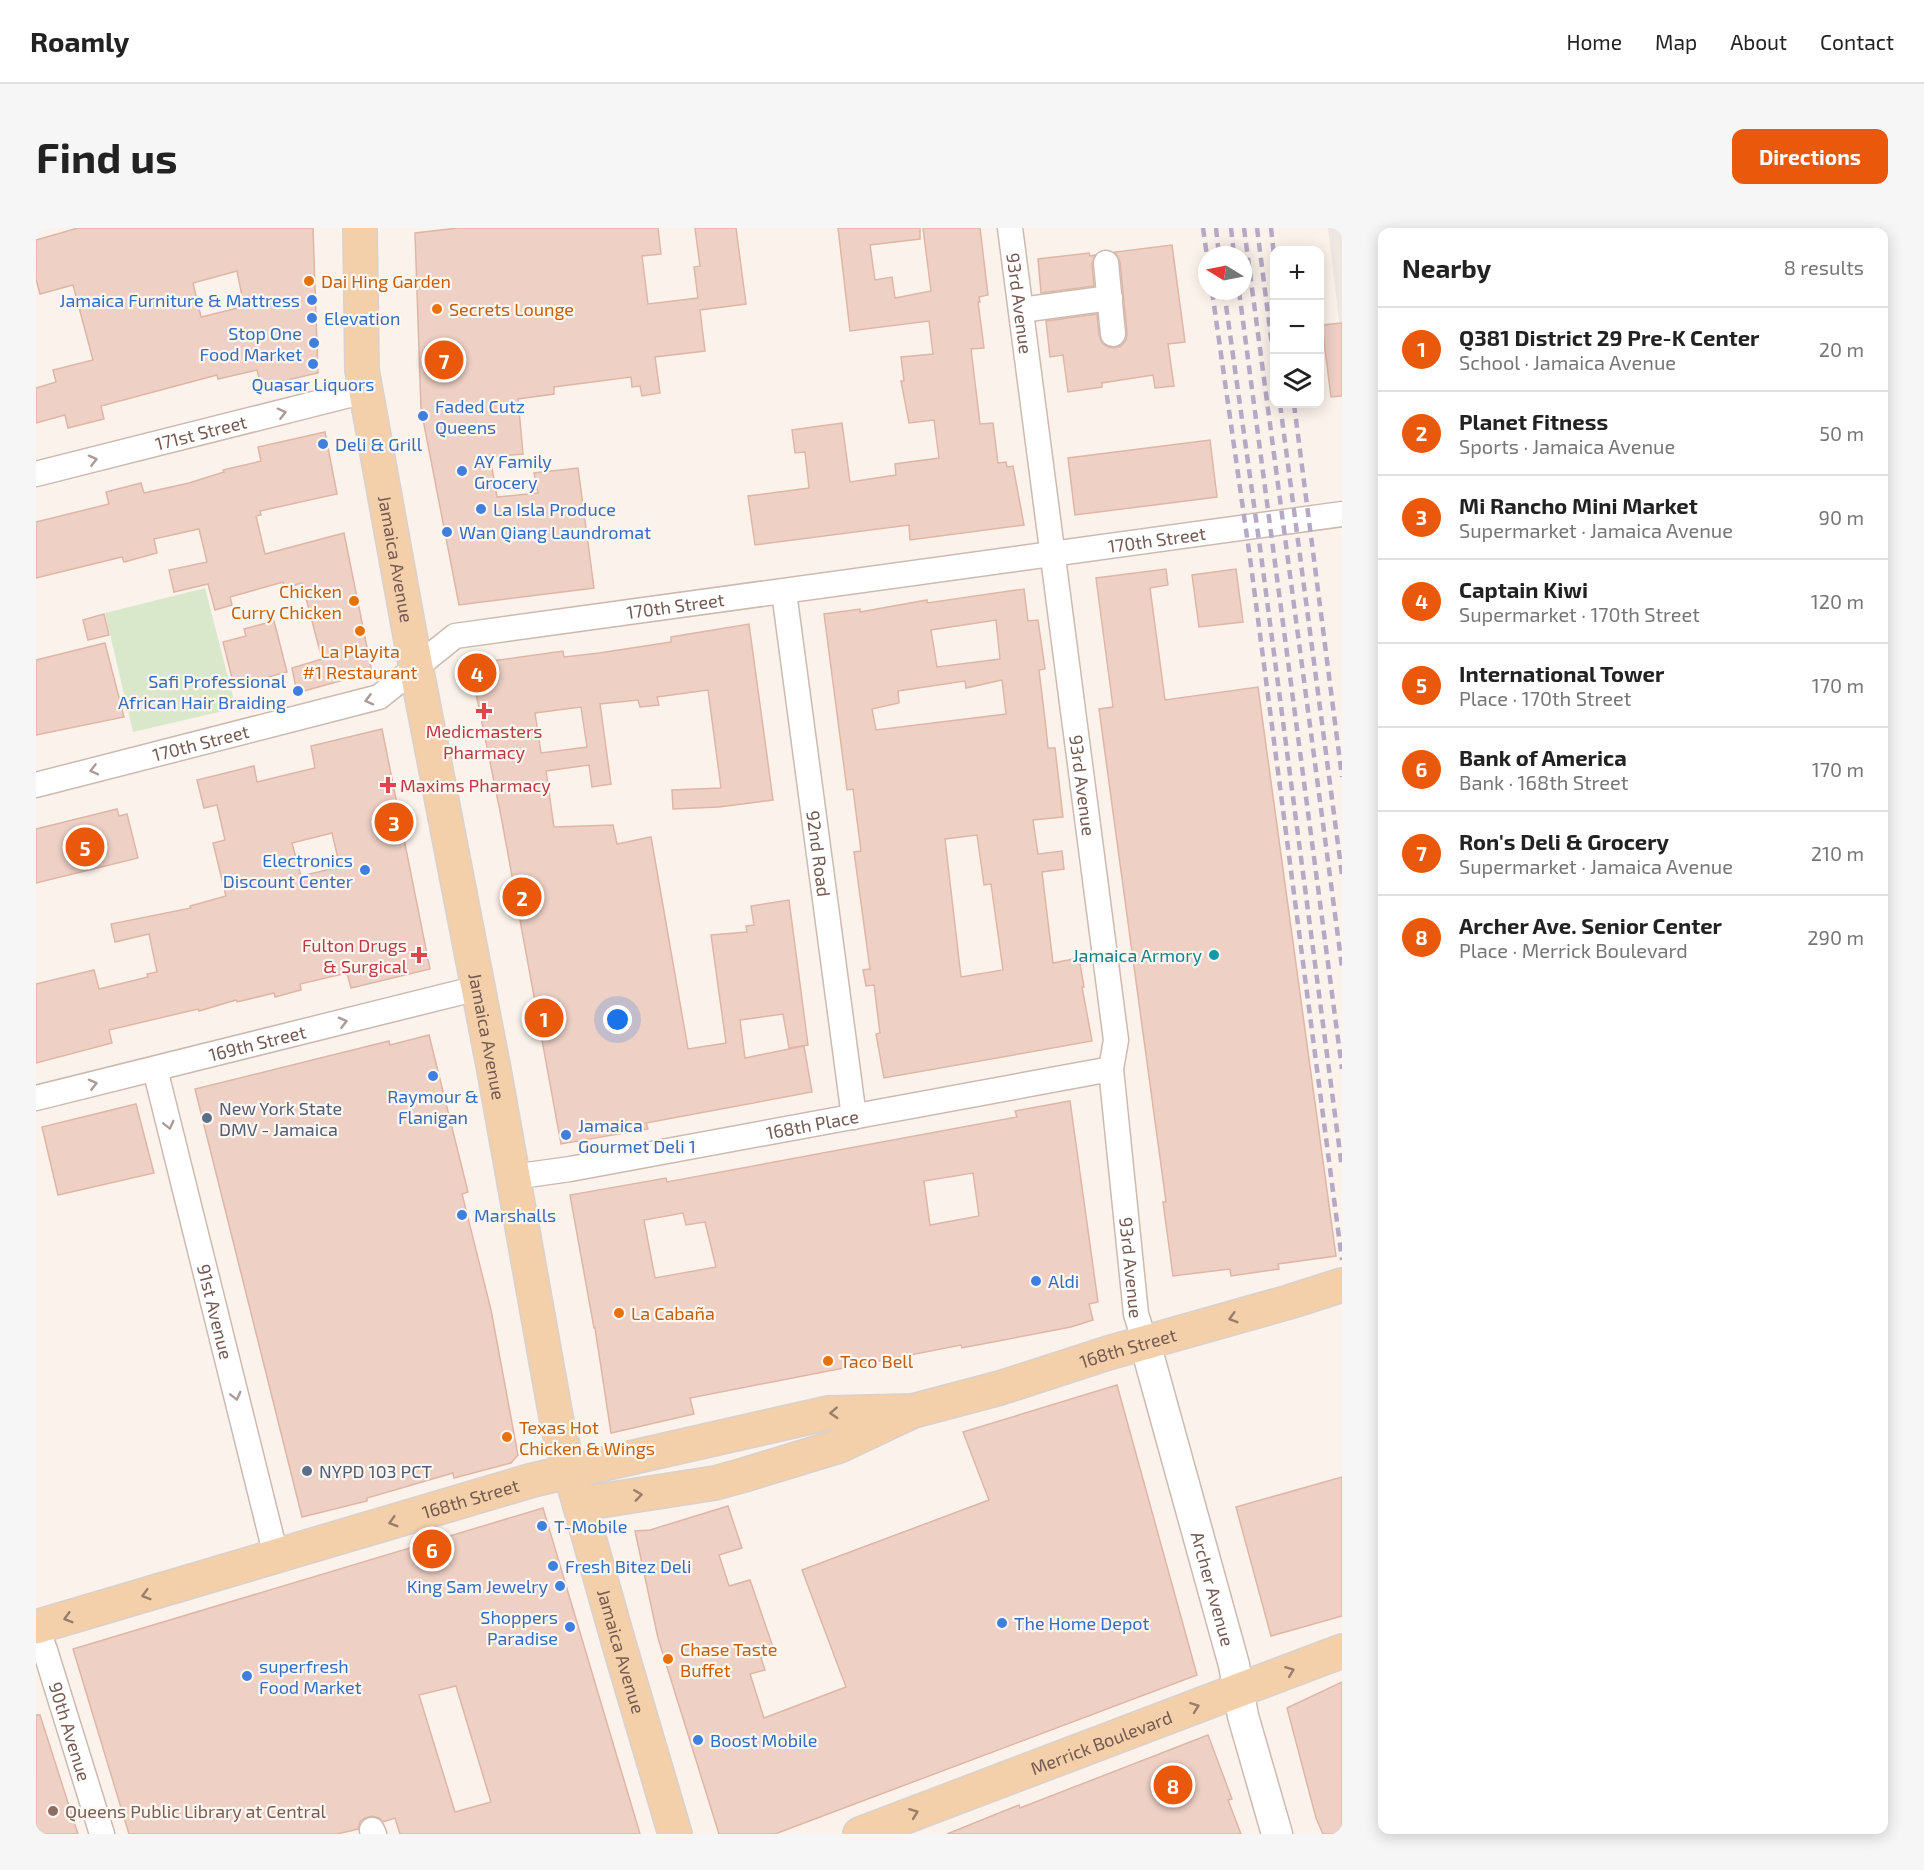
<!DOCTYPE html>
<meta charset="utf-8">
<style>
body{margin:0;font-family:"Exo 2",sans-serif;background:#f6f6f6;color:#222}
.controls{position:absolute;right:18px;top:18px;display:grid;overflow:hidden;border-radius:12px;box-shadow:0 3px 15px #0003}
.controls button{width:54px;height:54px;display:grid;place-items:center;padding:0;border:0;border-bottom:2px solid #e0e0e0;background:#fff;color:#222;font:30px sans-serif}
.compass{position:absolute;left:1162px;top:18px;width:54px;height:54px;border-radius:50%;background:#fff;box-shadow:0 3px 15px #0003;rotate:280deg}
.you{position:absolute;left:582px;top:792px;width:21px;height:21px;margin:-15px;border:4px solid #fff;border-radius:50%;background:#1a73e8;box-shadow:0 0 0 9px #1a73e833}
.badge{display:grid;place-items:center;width:39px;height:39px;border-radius:50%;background:#ea580c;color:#fff;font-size:20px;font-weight:700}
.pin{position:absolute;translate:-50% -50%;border:3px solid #fff;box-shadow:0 2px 6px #0006}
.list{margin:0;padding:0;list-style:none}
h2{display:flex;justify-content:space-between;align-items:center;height:78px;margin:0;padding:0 24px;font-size:26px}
h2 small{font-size:20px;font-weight:400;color:#767676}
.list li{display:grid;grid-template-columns:39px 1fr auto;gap:18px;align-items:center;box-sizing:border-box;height:84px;padding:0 24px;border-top:2px solid #e0e0e0}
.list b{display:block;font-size:22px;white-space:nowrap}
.list p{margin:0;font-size:20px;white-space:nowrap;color:#767676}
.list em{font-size:20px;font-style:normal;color:#767676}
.icon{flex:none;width:33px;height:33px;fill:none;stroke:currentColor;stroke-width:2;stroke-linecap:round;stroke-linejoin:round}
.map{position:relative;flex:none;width:1306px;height:1606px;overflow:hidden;border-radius:12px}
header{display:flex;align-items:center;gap:36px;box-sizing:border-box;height:84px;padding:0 30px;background:#fff;border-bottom:2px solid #e0e0e0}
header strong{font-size:28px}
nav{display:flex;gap:33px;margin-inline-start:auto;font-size:21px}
.intro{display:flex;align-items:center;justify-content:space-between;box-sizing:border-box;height:144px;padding:0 36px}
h1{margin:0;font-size:42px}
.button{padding:15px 27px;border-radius:12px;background:#ea580c;color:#fff;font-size:21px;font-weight:700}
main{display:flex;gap:36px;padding:0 36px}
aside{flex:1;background:#fff;border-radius:12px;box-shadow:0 3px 15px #0003}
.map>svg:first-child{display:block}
</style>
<header>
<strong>Roamly</strong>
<nav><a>Home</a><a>Map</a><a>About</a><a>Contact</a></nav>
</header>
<div class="intro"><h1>Find us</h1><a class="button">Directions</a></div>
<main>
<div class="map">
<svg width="1306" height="1606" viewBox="0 0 1306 1606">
<rect width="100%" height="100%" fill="#fbf3eb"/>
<!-- industrial -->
<path fill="#ede6e3" d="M1292 0H1306V118Z"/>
<!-- green -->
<path fill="#d9e8ca" d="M169 360 200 480 97 504 69 385Z"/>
<!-- building -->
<g fill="#eed0c5" stroke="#dfb6a6" stroke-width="1.5" fill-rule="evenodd">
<path d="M42 0H277L282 145 225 158 221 142 182 151 181 147 65 178 68 191 32 200 29 187 0 195V160L20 154 17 142 57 132 37 57 4 66 0 51V12ZM201 43 205 63 206 79 165 89 157 55Z"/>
<path d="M422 0H622L625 26 606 28 612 76 662 70 658 39 664 38 659 0H700L710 76 664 82 669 123 619 129 624 165 606 168 604 158 596 159 595 149 518 159V166L482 171 487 226 454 229 461 269 502 265 498 245 542 240 558 360 423 377 385 181 379 5Z"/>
<path d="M802 0H884V11L834 17 839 52 856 49 859 70 895 63 887 0H944L952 67 943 69 944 74H942L948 120 935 121 944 196 957 195 962 235 970 234 971 239 977 238 988 297 874 312 873 297 719 317 712 268 773 260 769 224 759 225 756 202 806 195 814 254 860 247 859 236 903 230 898 192 873 195 865 153H868L865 129 897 126 893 93 814 103Z"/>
<path d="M1136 17 1149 114 1132 116 1138 158 1119 160 1117 147 1066 155V159L1032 164 1027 127 1014 129 1010 93 1061 86 1063 107 1066 115 1072 119 1078 120 1085 118 1090 112 1091 105 1084 34 1079 24Z"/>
<path d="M1053 25 1054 28 1059 27 1056 36 1058 58 1005 65 1002 31Z"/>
<path d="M1306 95V168L1295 169 1286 97Z"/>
<path d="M289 204 301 266 224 283 225 287 220 288 229 326 308 305 336 444 261 465 256 440 286 431 266 355 248 360 247 354 194 369 196 377 179 382 172 356 138 364 133 342 171 334 163 301 118 311 121 325 88 334 86 329 0 350V294L73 276 70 264 105 255 108 265 153 255 188 244 187 242 225 233 222 219Z"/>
<path d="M1174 212 1181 269 1039 287 1032 230Z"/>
<path d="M1130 341 1132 357 1114 360 1129 472 1222 459 1300 1028 1242 1036 1243 1041 1195 1048 1194 1041 1137 1048 1127 974H1130L1063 481 1077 479 1060 350Z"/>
<path d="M1200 341 1207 394 1163 399 1156 347Z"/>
<path d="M988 361 992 393 1002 392 1009 441 1003 442 1010 500 1012 520H1019L1027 589 997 592 1002 626 1026 623 1028 641 1006 644 1017 735 1043 730 1048 759H1046L1056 813 848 850 840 806 844 805 838 757 830 758 827 742 834 741 818 624 825 623 817 561 811 562 788 386 824 381V384L891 372V375ZM960 392 964 431 901 439 895 402ZM966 452 970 486 840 502 836 481 863 475 862 463 929 453 930 460ZM941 607 948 657 955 656 967 742 925 749 909 611Z"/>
<path d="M68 386 73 407 52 412 47 392Z"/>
<path d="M238 393 251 444 198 458 187 414 210 408 208 401Z"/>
<path d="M713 396 737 572 683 579 637 581 636 562 685 560 672 462 621 469 623 477 604 479 602 472 564 476 575 556 556 559 553 537 510 543 518 599 577 597 581 616 615 609 652 821 690 815 675 707 711 704 710 698 718 697 715 678 753 672 772 817 753 820 747 786 704 792 709 830 768 818 776 864 610 895 612 901 525 916 465 588 434 436 527 423 528 429 563 425 635 414V409ZM545 479 551 519 505 525 499 485Z"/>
<path d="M69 415 88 489 0 507V432Z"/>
<path d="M346 501 394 741 315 760 311 745 264 756 265 762 239 769 238 765 201 774 200 772 163 783 162 781 73 802 76 815 0 835V756L58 742 63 761 112 749 111 746 121 744 113 706 79 714 75 696 155 680 154 678 190 668 177 615 189 612 181 577 168 580 161 552 218 538 221 554 262 544 279 540 275 518ZM296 605 304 639 265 648 256 615Z"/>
<path d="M81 581 83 588 91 586 102 630 0 655V601Z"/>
<path d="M393 807 432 964 426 966 455 1082 482 1227 475 1235 418 1250 417 1245 331 1270V1273L266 1289 159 861 353 813 354 817Z"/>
<path d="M1034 873 1062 1074 1053 1076 1057 1092 1035 1099 926 1120 925 1117 654 1170 658 1186 575 1205 559 1100H558L534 967 630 950 631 954 981 889 979 883ZM937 945 943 988 894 997 888 953ZM647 985 650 997 669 994 680 1039 619 1050 608 992Z"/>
<path d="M100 876 118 945 22 967 6 899Z"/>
<path d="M1081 1157 1161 1447 739 1606H683L622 1410 599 1303 614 1302 692 1278 706 1320 683 1327 693 1358 714 1352 739 1425 725 1430 729 1442 714 1446 728 1490 810 1459 766 1342 953 1272 927 1204Z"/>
<path d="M1306 1249V1388L1235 1408 1200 1279Z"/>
<path d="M507 1280 604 1606H364L359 1590 347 1594 343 1590 336 1588 329 1590 324 1594 322 1601 301 1606H93L37 1421ZM420 1458 455 1574 419 1584 383 1467Z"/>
<path d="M1306 1454V1606H1287L1280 1590 1251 1480Z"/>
<path d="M0 1487H4L42 1606H0Z"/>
<path d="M1172 1507 1196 1571 1192 1572 1205 1606H911L983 1577 984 1580Z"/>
</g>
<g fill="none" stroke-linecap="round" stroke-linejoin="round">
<!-- minor casing -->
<g stroke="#ccbab1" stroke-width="27">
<g id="minor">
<path id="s1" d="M974 0 1080 812 1075 841 1100 1086 1109 1115"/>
<path d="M1070 35 1077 106"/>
<path d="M985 82 1074 70"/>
<path id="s2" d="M0 246 329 163"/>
<path id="s3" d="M748 364 818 889"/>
<path id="s4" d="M0 557 343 469 419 408 1306 286"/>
<path id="s5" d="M119 841 240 1328"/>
<path id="s6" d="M0 870 442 760"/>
<path id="s7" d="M477 949 534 941 1075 841"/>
<path id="s8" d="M0 1399 9 1422 66 1606"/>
<path d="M336 1602 338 1606"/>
</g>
</g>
<!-- tertiary casing -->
<g stroke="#ccbab1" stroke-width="33">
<g id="tertiary">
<path id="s9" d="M1109 1115 1198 1437 1207 1488 1241 1606"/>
</g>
</g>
<!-- primary casing -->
<g stroke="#d8d1ce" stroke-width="36">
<g id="primary">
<path id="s10" d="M324 0 326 142 375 413 458 842 522 1200 583 1416 639 1606"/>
<path id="s11" d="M544 1276 679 1255 708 1247 803 1218 877 1183 964 1160 1072 1125 1253 1074 1306 1057"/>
<path id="s12" d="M0 1399 497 1252 792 1185 877 1183"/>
<path id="s13" d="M824 1606 1306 1423"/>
</g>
</g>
<!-- minor -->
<use href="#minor" stroke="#fff" stroke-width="24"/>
<!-- tertiary -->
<use href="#tertiary" stroke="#fff" stroke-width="30"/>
<!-- primary -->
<use href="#primary" stroke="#f3cfaa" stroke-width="33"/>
<!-- rail -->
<g stroke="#b5a9c5" stroke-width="4.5" stroke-dasharray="9 6" stroke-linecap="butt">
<path d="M1167 0 1171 28"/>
<path d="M1180 0 1183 27"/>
<path d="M1195 0 1198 27"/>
<path d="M1208 0 1306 739"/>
<path d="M1221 0 1238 133"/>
<path d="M1235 0 1238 27"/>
<path d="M1176 63 1214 330 1306 1032"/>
<path d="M1188 63 1225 327 1306 940"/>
<path d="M1203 63 1306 841"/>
<path d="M1244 176 1306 647"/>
<path d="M1258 176 1306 549"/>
</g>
</g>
<!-- one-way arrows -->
<defs><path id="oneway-chevron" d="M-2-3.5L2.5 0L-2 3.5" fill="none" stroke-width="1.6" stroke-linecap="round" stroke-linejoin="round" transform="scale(1.5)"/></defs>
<g stroke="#ac9b96">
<use href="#oneway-chevron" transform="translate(246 185) rotate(-14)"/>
<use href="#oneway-chevron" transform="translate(57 232) rotate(-14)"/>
<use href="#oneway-chevron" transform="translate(333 472) rotate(166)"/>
<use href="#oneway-chevron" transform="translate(58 542) rotate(166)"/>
<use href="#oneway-chevron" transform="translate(307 794) rotate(-14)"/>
<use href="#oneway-chevron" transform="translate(57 856) rotate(-14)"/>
<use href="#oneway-chevron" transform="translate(133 897) rotate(76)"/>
<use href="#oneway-chevron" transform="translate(200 1168) rotate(76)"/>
</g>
<g stroke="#9a7c6b">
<use href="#oneway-chevron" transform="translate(1197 1090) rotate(164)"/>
<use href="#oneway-chevron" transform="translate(798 1185) rotate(177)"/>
<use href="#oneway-chevron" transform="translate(602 1267) rotate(-8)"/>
<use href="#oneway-chevron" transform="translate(357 1294) rotate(164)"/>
<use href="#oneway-chevron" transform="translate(110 1367) rotate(164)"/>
<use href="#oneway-chevron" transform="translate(32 1390) rotate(164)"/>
<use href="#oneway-chevron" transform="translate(1254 1443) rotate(-21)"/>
<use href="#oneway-chevron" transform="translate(1159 1479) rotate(-20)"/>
<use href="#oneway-chevron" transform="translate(878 1585) rotate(-21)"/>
</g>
<!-- markers -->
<g fill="#e8710a" stroke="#fef7f1" stroke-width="2">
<circle cx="273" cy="53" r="6"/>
<circle cx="401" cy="81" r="6"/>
<circle cx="318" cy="373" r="6"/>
<circle cx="324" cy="403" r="6"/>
<circle cx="583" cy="1085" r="6"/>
<circle cx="792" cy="1133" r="6"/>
<circle cx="471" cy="1209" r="6"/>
<circle cx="632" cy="1431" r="6"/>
</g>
<g fill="#3f7fe0" stroke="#fef7f1" stroke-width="2">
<circle cx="276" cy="72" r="6"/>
<circle cx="276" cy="90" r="6"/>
<circle cx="278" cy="115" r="6"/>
<circle cx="277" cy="136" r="6"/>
<circle cx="387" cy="188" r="6"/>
<circle cx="287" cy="216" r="6"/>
<circle cx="426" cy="243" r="6"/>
<circle cx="445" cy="281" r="6"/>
<circle cx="411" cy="304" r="6"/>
<circle cx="262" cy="463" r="6"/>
<circle cx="329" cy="642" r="6"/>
<circle cx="397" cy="848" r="6"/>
<circle cx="530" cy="907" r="6"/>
<circle cx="426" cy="987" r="6"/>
<circle cx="1000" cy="1053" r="6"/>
<circle cx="506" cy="1298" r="6"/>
<circle cx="517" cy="1338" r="6"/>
<circle cx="524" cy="1358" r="6"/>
<circle cx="966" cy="1395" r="6"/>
<circle cx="534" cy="1399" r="6"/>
<circle cx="211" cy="1448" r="6"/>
<circle cx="662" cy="1512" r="6"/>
</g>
<g fill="#e0444e" stroke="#fef7f1" stroke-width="2">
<path d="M445 474h6v6h6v6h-6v6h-6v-6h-6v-6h6z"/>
<path d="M349 548h6v6h6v6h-6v6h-6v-6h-6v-6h6z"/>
<path d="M380 718h6v6h6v6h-6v6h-6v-6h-6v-6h6z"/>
</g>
<circle fill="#0f9aa8" stroke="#fef7f1" stroke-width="2" cx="1178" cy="727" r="6"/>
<g fill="#5c6f8a" stroke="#fef7f1" stroke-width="2">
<circle cx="171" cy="890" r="6"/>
<circle cx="271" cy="1243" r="6"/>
</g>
<circle fill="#8d6e63" stroke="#fef7f1" stroke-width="2" cx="17" cy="1583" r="6"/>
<g text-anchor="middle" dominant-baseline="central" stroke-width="4.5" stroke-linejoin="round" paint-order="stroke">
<!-- food labels -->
<g font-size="18" fill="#c56008" stroke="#fef7f1" text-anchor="start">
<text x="285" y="53">Dai Hing Garden</text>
<text x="413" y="81">Secrets Lounge</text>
<text x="306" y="363" text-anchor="end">Chicken<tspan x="306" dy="21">Curry Chicken</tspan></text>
<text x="324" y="423" text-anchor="middle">La Playita<tspan x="324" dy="21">#1 Restaurant</tspan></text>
<text x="595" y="1085">La Cabaña</text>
<text x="804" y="1133">Taco Bell</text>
<text x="483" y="1199">Texas Hot<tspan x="483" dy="21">Chicken &amp; Wings</tspan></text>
<text x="644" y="1421">Chase Taste<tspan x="644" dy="21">Buffet</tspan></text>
</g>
<!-- shop labels -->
<g font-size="18" fill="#366cbe" stroke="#fef7f1" text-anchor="start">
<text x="264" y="72" text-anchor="end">Jamaica Furniture &amp; Mattress</text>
<text x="288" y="90">Elevation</text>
<text x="266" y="105" text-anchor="end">Stop One<tspan x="266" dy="21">Food Market</tspan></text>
<text x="277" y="156" text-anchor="middle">Quasar Liquors</text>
<text x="399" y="178">Faded Cutz<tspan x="399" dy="21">Queens</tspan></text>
<text x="299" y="216">Deli &amp; Grill</text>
<text x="438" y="233">AY Family<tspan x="438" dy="21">Grocery</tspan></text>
<text x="457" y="281">La Isla Produce</text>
<text x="423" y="304">Wan Qiang Laundromat</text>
<text x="250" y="453" text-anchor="end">Safi Professional<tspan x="250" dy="21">African Hair Braiding</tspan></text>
<text x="317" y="632" text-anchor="end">Electronics<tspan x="317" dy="21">Discount Center</tspan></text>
<text x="397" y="868" text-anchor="middle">Raymour &amp;<tspan x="397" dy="21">Flanigan</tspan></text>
<text x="542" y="897">Jamaica<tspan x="542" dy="21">Gourmet Deli 1</tspan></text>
<text x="438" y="987">Marshalls</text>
<text x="1012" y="1053">Aldi</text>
<text x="518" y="1298">T-Mobile</text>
<text x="529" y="1338">Fresh Bitez Deli</text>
<text x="512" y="1358" text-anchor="end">King Sam Jewelry</text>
<text x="522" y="1389" text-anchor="end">Shoppers<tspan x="522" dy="21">Paradise</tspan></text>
<text x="978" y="1395">The Home Depot</text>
<text x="223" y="1438">superfresh<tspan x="223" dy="21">Food Market</tspan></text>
<text x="674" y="1512">Boost Mobile</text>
</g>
<!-- street labels -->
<g font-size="18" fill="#745950" stroke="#fef7f1">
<text stroke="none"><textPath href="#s1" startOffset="76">93rd Avenue</textPath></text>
<text stroke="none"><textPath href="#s2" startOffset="170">171st Street</textPath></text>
<text stroke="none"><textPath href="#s4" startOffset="1160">170th Street</textPath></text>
<text stroke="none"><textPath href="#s10" startOffset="334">Jamaica Avenue</textPath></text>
<text stroke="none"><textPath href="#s4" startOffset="674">170th Street</textPath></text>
<text stroke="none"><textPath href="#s4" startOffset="170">170th Street</textPath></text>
<text stroke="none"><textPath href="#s1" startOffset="562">93rd Avenue</textPath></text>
<text stroke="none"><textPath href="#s3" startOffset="264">92nd Road</textPath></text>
<text stroke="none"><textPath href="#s10" startOffset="820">Jamaica Avenue</textPath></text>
<text stroke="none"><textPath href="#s6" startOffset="228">169th Street</textPath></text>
<text stroke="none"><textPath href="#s7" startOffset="304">168th Place</textPath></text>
<text stroke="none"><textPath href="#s1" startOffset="1048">93rd Avenue</textPath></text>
<text stroke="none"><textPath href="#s5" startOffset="250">91st Avenue</textPath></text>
<text stroke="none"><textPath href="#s11" startOffset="572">168th Street</textPath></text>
<text stroke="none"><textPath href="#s12" startOffset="453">168th Street</textPath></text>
<text stroke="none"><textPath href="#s9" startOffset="255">Archer Avenue</textPath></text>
<text stroke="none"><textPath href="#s10" startOffset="1450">Jamaica Avenue</textPath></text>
<text stroke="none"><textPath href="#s8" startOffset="110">90th Avenue</textPath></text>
<text stroke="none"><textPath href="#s13" startOffset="258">Merrick Boulevard</textPath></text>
</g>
<!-- health labels -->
<g font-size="18" fill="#be3a42" stroke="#fef7f1">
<text x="448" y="503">Medicmasters<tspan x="448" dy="21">Pharmacy</tspan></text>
<text x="364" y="557" text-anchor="start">Maxims Pharmacy</text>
<text x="371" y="717" text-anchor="end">Fulton Drugs<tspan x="371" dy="21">&amp; Surgical</tspan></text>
</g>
<!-- culture labels -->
<g font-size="18" fill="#0d838f" stroke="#fef7f1" text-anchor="end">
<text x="1166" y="727">Jamaica Armory</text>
</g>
<!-- service labels -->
<g font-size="18" fill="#4e5e75" stroke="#fef7f1" text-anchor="start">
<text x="183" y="880">New York State<tspan x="183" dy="21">DMV - Jamaica</tspan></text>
<text x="283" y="1243">NYPD 103 PCT</text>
</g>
<!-- education labels -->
<g font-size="18" fill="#785e54" stroke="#fef7f1" text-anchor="start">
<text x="29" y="1583">Queens Public Library at Central</text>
</g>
</g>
</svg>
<div class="controls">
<button>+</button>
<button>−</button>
<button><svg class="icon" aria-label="layers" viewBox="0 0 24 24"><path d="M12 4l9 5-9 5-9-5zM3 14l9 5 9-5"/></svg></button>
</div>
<svg class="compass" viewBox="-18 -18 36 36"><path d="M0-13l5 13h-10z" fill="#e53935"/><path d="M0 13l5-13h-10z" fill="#767676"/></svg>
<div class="you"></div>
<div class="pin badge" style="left:508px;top:790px">1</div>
<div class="pin badge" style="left:486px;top:669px">2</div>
<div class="pin badge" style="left:358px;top:594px">3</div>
<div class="pin badge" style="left:441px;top:445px">4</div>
<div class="pin badge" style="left:49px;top:619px">5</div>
<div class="pin badge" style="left:396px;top:1321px">6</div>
<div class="pin badge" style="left:408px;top:132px">7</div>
<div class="pin badge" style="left:1137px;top:1557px">8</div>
</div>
<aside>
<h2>Nearby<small>8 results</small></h2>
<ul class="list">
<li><span class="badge">1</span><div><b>Q381 District 29 Pre-K Center</b><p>School · Jamaica Avenue</p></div><em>20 m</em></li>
<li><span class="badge">2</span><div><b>Planet Fitness</b><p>Sports · Jamaica Avenue</p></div><em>50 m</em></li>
<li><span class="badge">3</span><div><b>Mi Rancho Mini Market</b><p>Supermarket · Jamaica Avenue</p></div><em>90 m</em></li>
<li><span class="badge">4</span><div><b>Captain Kiwi</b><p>Supermarket · 170th Street</p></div><em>120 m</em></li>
<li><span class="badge">5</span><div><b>International Tower</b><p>Place · 170th Street</p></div><em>170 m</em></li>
<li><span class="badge">6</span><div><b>Bank of America</b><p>Bank · 168th Street</p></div><em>170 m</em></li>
<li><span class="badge">7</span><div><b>Ron's Deli &amp; Grocery</b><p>Supermarket · Jamaica Avenue</p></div><em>210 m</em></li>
<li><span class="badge">8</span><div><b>Archer Ave. Senior Center</b><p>Place · Merrick Boulevard</p></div><em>290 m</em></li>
</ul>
</aside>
</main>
